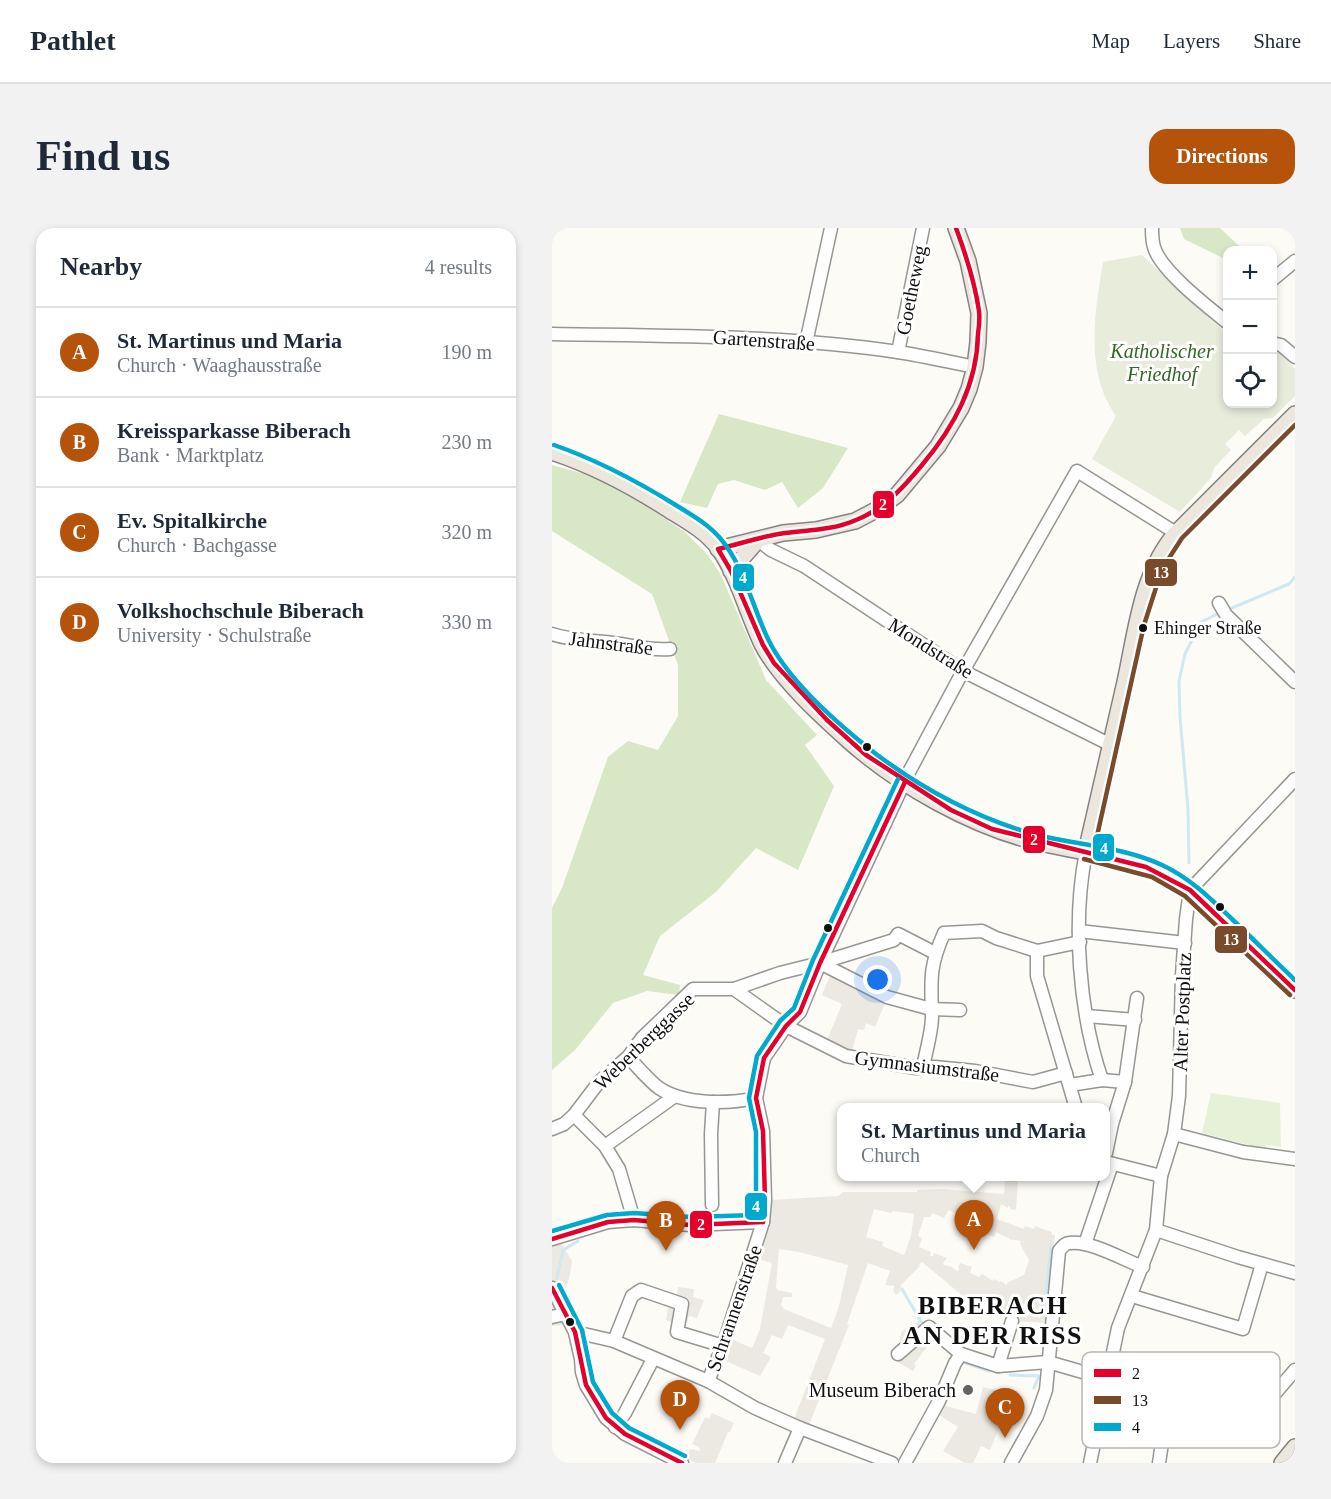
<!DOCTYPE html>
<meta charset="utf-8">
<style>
body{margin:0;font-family:Georgia,serif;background:#f2f2f3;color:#1f2937}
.controls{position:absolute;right:18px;top:18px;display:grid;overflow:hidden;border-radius:12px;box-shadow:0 3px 9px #0003}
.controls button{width:54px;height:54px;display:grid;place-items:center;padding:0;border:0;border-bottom:2px solid #e0e1e3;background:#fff;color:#1f2937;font:30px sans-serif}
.you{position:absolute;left:326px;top:752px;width:21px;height:21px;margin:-15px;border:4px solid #fff;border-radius:50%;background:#1a73e8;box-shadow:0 0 0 9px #1a73e833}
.badge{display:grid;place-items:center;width:39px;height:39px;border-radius:50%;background:#b45309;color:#fff;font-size:20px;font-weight:700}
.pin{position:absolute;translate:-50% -50px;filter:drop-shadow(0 2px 3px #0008)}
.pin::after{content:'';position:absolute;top:32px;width:21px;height:18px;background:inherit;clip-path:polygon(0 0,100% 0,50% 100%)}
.popup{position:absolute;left:285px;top:875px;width:273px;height:78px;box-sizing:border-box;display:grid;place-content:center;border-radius:12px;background:#fff;filter:drop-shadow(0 2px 4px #0005);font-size:20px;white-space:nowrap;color:#747a83}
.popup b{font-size:22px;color:#1f2937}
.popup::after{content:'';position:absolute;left:50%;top:100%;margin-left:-12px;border:12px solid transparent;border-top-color:#fff}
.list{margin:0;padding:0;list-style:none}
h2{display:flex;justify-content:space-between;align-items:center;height:78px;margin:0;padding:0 24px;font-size:26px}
h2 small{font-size:20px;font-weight:400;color:#747a83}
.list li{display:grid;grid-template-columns:39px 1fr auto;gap:18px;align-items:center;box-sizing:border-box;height:90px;padding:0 24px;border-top:2px solid #e0e1e3}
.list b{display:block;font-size:22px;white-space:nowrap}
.list p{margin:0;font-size:20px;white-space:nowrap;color:#747a83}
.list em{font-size:20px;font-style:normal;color:#747a83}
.icon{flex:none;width:33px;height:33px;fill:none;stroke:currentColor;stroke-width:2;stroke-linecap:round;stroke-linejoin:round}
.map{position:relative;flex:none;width:743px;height:1235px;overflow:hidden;border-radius:18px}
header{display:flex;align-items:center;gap:36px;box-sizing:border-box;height:84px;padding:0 30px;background:#fff;border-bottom:2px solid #e0e1e3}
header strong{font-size:28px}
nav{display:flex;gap:33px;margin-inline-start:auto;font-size:21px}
.intro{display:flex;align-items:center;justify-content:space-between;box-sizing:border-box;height:144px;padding:0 36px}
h1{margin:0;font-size:42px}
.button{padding:15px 27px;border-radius:18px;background:#b45309;color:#fff;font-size:21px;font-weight:700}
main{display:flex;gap:36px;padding:0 36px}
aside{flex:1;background:#fff;border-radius:18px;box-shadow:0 3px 9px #0003}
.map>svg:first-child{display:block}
</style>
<header>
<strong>Pathlet</strong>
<nav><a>Map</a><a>Layers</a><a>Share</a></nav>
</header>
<div class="intro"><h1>Find us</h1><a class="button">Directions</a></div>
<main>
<aside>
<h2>Nearby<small>4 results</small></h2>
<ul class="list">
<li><span class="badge">A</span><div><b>St. Martinus und Maria</b><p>Church · Waaghausstraße</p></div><em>190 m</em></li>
<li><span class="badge">B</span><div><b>Kreissparkasse Biberach</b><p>Bank · Marktplatz</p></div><em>230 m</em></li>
<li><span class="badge">C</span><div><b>Ev. Spitalkirche</b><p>Church · Bachgasse</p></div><em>320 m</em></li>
<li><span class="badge">D</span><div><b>Volkshochschule Biberach</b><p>University · Schulstraße</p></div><em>330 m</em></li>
</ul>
</aside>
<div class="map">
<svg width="743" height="1235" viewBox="0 0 743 1235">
<rect width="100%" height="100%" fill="#fcfbf6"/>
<!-- green -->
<path fill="#e7f1d8" d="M659 865 728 875 729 919 714 917 713 921 650 905Z"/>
<!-- forest -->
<g fill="#d8e7c6">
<path d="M628 0H668L688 19 687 22H676L675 32 632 11Z"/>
<path d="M167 186 296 220 271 260 246 280 230 254 213 262 182 252 166 256 155 280 128 274Z"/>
<path d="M0 237 33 246 75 265 133 304 156 327 169 347 214 452 265 507 253 517 282 558 246 642 204 620 164 664 108 708 91 747 128 757 127 767 95 763 61 775 23 822 0 842V680L10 660 56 529 76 513 106 522 126 488V437L100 366 0 303Z"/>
</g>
<!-- cemetery -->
<path fill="#e8ecdb" d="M590 27 675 106 676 176H720L721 121 725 122 743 141V168L721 190 712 191 693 208 687 202 673 216 679 222 662 240 659 250 628 284 540 231 564 188C532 143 543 84 551 34Z"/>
<!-- plaza -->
<g fill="#ece9e2" fill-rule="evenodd">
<path d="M279 745 334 773 323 799 314 795 312 802 306 801 300 823 275 812 290 776 270 767Z"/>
<path d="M453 952H466L464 982 458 981V978H456V980L449 976 445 991 472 1001 473 998 482 1001 483 998 488 1000 500 1004V1007H503L502 1017 504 1023 497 1095 460 1093 434 1076 412 1069 370 1034 367 1037 368 1038 349 1057 348 1064 344 1067 341 1062 343 1058 333 1057 338 1043 316 1035 297 1090 295 1096 297 1097 257 1197 242 1191 273 1111 236 1097 230 1111 220 1107 211 1125 219 1129 208 1148 174 1133 181 1112 200 1120 208 1101 220 1035 205 1031 218 972 286 968 291 964H365V962L389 961 452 966ZM322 981 339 985 341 983 362 986 359 1008 352 1027 330 1018 331 1014 314 1009ZM397 982 423 994 421 1001 442 1009 444 1004 456 1010 457 1009V1011L469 1013 468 1016 477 1032 472 1047 455 1055V1058L454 1056 448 1053 446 1055V1053L442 1051 441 1053 430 1046 427 1049 418 1045 420 1039 408 1035 406 1040 408 1041 405 1043 400 1039 393 1037 392 1038 391 1035 395 1030 382 1025 381 1028H378L379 1024 367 1019 370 1010 366 1008 372 989H378L380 985 392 990ZM227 1021 247 1024 296 1037 287 1078 279 1100 232 1081 229 1077 231 1069H240V1065L225 1062 224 1059Z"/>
<path d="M0 999 20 1033 17 1051 11 1068 19 1069V1082L27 1083 24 1096 0 1098Z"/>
<path d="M126 1059 142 1061 141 1069 152 1072 145 1090 137 1088 133 1102 134 1110 117 1106 119 1094 114 1092 119 1066 125 1067Z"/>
<path d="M367 1093 377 1116 362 1136 364 1138 361 1143 340 1131 348 1114 349 1104Z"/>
<path d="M431 1159 450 1163 438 1193 448 1198 438 1222 429 1218 421 1235H413L391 1223 406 1199 381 1183 387 1173 397 1179 424 1186Z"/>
<path d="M160 1185 182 1195 178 1204H176L163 1235H143L134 1230 138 1221 148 1223 147 1219 140 1216 153 1189 157 1191Z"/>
</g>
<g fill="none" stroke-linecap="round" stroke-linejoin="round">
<!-- stream -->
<g stroke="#cee8f4" stroke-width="3">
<path d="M675 382 737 356 743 349"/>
<path d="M637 635 636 581 628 489 627 453 633 426 649 394 669 384"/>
<path d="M5 1050 11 1022 26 1013"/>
<path d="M350 1061 371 1097"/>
<path d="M491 1076 493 1073 499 1019"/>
<path d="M411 1134 437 1143"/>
<path d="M458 1147 487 1148 482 1160"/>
</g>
<!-- minor casing -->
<g stroke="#969694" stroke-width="15">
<g id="minor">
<path d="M600 0C600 6 600 13 602 19 608 42 656 79 676 95"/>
<path d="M720 52 743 33"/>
<path d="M0 106C115 108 232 107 346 124 372 128 397 134 423 139"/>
<path d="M254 115 279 0"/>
<path d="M720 115 729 117 743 129"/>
<path d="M346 124 371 0"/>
<path d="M206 312 219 322 252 338 411 443 559 517"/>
<path d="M667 375 674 387 743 454"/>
<path d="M0 406C20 413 40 412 61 415 80 417 98 423 118 421"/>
<path d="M534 624C520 694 527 785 550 852"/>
<path d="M527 703 633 715"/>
<path d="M485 723V748L524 880"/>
<path d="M268 735 335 769 379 781 408 782"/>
<path d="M182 761 234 798 294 828 364 840 383 839 423 843 481 854 514 845"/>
<path d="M535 788 583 792"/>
<path d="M76 829C86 839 96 852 107 860 132 877 176 876 204 870"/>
<path d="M371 839C374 823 380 804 380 788 379 752 377 739 392 705L430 703 444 710 485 723 528 714"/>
<path d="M573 854 585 770"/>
<path d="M518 857 550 852 573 854 560 896 554 925"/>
<path d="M22 887 53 918 67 941 82 992"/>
<path d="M0 901 12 896 22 887 47 854 76 829 90 810 141 761H182L228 745 268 735 342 712 346 706 383 725"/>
<path d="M622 906 691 924 743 931"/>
<path d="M53 918 123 868"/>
<path d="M554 934 609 948"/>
<path d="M160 977 159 906 161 874"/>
<path d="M604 1002 686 1029 743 1045"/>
<path d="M0 1011 56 994 82 992 138 997 211 994"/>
<path d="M533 1016 560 936"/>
<path d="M0 1060 23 1104 29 1131 30 1144 34 1157 54 1190 73 1206 130 1235"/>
<path d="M580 1068 691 1101 710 1036"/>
<path d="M0 1089 14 1086"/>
<path d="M23 1104 62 1113 156 1153 203 1180 248 1200 340 1235"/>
<path d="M62 1113 80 1068 89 1062 130 1076 125 1104 171 1118"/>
<path d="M346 1126 377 1099 409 1126 446 1138 496 1134 555 1151"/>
<path d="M446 1138 460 1093"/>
<path d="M556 1145 688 1179 693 1178 701 1168 715 1171 719 1170 743 1142"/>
<path d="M156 1153 171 1118 211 994 213 972 211 903 204 870 212 830 234 798 248 784 268 735 356 546 411 443 525 243 624 305"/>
<path d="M63 1199 73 1185 101 1131"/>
<path d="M233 1235 248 1200"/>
<path d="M353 1235 387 1173 403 1135 409 1126"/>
<path d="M459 1235 485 1188 494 1162 507 1023C510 1019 513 1015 518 1015 537 1012 572 1032 591 1039"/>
<path d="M538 1235 566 1100 604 1002 609 948 622 906 627 868 630 747 634 691 638 662 743 551"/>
<path d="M607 1235 618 1162"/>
</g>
</g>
<!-- major casing -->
<g stroke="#848381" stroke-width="18">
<g id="major">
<path d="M0 224C43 238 80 258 117 282 135 293 155 304 167 321 186 348 196 387 210 416 227 450 270 489 298 514 348 558 419 598 484 614 522 623 567 628 603 642 615 647 627 655 638 662L743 762"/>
<path d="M166 321 231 305 264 302 303 293 324 282 345 267 386 218 409 180 417 161 423 139 426 114 427 85 416 33 404 0"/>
<path d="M179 343 206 312"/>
<path d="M534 624C547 568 560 511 573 454 584 404 589 345 624 305L743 186"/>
<path d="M730 1235 743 1219"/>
</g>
</g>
<!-- minor -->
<use href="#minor" stroke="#fffefe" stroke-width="12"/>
<!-- major -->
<use href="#major" stroke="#ece7dc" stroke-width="15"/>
<!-- bus-1 casing -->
<g stroke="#fff" stroke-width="9">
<g id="bus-1">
<path d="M404 0C414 27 423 55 427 83 428 91 427 99 426 106 425 157 402 199 370 237 351 260 332 281 304 292 282 302 256 302 233 305 210 308 188 316 166 321L179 343 211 417 222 435 275 492 314 527 399 582 440 601 594 639 638 662 743 762"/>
<path d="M211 994 213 972 211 903 204 870 212 830 234 798 248 784 268 735 353 554"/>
<path d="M0 1011 56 994 82 992 138 997 211 994"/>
<path d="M0 1060 23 1104 34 1157 54 1190 73 1206 130 1235"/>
</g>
</g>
<!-- bus-2 casing -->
<g stroke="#fff" stroke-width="9">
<g id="bus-2">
<path d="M541 626 592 397 610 341 630 310 743 197"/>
<path d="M532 631 600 649 633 668 738 767"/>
</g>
</g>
<!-- bus-3 casing -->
<g stroke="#fff" stroke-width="9">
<g id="bus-3">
<path d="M2 217C45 232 83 252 122 276 138 286 155 295 168 310 193 339 200 379 217 413 238 455 287 497 324 526 372 562 427 591 485 607 526 617 571 619 610 637 638 650 659 671 681 692 702 712 722 732 743 752"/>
<path d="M0 1003 55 987 82 985 138 989 204 987V904L197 870 205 828 228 793 242 780 261 732 346 551"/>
<path d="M7 1057 30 1102 41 1154 60 1185 77 1200 133 1228"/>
</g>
</g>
<!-- bus-1 -->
<use href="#bus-1" stroke="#e4002b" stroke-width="4.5"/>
<!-- bus-2 -->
<use href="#bus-2" stroke="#7a4b2a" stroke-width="4.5"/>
<!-- bus-3 -->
<use href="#bus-3" stroke="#00a9ce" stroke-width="4.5"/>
</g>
<!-- markers -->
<g fill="#101010" stroke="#fff" stroke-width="2">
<circle cx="591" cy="400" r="5"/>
<circle cx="315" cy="519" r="5"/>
<circle cx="668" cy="679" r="5"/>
<circle cx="276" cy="700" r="5"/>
<circle cx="18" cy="1094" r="5"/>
</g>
<circle fill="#636260" stroke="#fff" stroke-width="2" cx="416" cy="1162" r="6"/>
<g text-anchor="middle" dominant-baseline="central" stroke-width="6" stroke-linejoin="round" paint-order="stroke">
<!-- bus labels -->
<g font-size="18" fill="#101010" stroke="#fff" text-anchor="start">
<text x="602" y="400">Ehinger Straße</text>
</g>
<!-- street labels -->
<g font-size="20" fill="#101010" stroke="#fff">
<text transform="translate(359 62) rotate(-79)">Goetheweg</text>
<text transform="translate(212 112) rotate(4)">Gartenstraße</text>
<text transform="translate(59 415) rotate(7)">Jahnstraße</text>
<text transform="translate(379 420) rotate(32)">Mondstraße</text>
<text transform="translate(630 784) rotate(-88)">Alter Postplatz</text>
<text transform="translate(92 813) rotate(-44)">Weberberggasse</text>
<text transform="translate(375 838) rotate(7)">Gymnasiumstraße</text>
<text transform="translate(182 1080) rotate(-71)">Schrannenstraße</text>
</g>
<!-- park labels -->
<g font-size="20" font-style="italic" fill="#336523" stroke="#fff">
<text x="610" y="123">Katholischer<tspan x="610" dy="23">Friedhof</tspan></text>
</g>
<!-- poi labels -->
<g font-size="20" fill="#101010" stroke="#fff" text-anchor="end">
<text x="404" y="1162">Museum Biberach</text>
</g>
<!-- district labels -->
<g font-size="26" font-weight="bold" letter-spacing="1.5" fill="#101010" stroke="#fff">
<text x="441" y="1077">BIBERACH<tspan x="441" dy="30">AN DER RISS</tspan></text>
</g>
</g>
<!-- legend -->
<rect x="530" y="1124" width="198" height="96" rx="9" fill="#fff" stroke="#b7b7b7" stroke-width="1.5"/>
<rect x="542" y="1141" width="27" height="8" fill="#e4002b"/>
<rect x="542" y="1168" width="27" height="8" fill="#7a4b2a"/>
<rect x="542" y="1195" width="27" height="8" fill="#00a9ce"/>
<g font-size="16" fill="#101010">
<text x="580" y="1151">2</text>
<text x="580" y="1178">13</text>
<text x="580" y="1205">4</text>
</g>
<g stroke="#fff" stroke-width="2">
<rect x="320" y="262" width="23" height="29" rx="6" fill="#e4002b"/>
<rect x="592" y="330" width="34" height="29" rx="6" fill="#7a4b2a"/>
<rect x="180" y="335" width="23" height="29" rx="6" fill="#00a9ce"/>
<rect x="470" y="597" width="24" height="29" rx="6" fill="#e4002b"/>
<rect x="540" y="605" width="23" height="29" rx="6" fill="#00a9ce"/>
<rect x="662" y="697" width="34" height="29" rx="6" fill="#7a4b2a"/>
<rect x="192" y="964" width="24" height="29" rx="6" fill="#00a9ce"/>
<rect x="137" y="982" width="24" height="29" rx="6" fill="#e4002b"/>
</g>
<g font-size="16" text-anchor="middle" font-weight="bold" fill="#fff">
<text x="331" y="282">2</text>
<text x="609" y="350">13</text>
<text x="191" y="355">4</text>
<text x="482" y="617">2</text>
<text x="552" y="626">4</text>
<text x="679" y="717">13</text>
<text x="204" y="984">4</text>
<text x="149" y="1002">2</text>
</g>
</svg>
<div class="controls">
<button>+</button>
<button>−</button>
<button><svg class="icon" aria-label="locate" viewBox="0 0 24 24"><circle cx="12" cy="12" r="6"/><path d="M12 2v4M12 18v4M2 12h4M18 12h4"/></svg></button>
</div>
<div class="you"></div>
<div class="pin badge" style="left:422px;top:1022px">A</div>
<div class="popup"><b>St. Martinus und Maria</b>Church</div>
<div class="pin badge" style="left:114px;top:1023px">B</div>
<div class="pin badge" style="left:453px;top:1210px">C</div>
<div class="pin badge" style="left:128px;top:1202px">D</div>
</div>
</main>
